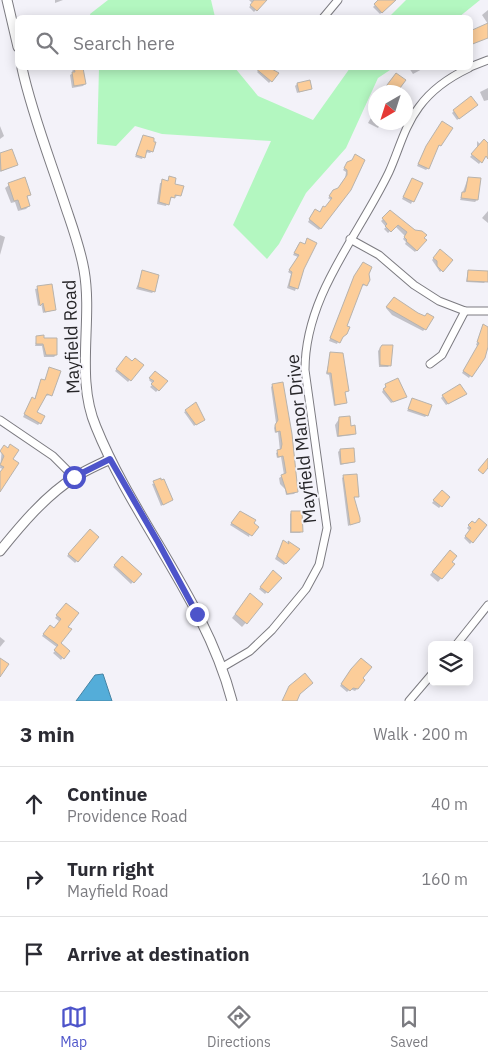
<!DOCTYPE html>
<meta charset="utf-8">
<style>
body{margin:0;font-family:"IBM Plex Sans",sans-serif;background:#f2f2f3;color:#2b2b33}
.controls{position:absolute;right:15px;bottom:15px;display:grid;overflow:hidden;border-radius:8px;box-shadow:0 2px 12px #0003}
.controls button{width:45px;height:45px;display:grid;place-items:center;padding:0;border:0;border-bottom:1px solid #e1e1e2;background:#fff;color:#2b2b33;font:25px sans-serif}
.compass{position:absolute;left:368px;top:85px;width:45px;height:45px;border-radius:50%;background:#fff;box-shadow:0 2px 12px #0003;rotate:219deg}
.stop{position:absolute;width:15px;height:15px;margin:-11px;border:4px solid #4d54ca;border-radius:50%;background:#fff}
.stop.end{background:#4d54ca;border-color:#fff;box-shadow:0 1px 5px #0008}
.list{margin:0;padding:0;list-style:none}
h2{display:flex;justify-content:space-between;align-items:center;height:65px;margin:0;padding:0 20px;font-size:21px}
h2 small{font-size:16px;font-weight:400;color:#7c7c81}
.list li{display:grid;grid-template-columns:32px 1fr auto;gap:15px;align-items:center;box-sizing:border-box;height:75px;padding:0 20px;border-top:1px solid #e1e1e2}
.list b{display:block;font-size:19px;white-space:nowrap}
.list p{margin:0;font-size:16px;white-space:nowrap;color:#7c7c81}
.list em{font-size:16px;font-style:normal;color:#7c7c81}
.icon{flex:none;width:28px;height:28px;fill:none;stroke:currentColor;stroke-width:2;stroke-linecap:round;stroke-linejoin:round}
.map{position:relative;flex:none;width:488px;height:701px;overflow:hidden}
.search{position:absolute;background:#fff;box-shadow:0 2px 12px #0003;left:15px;right:15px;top:15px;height:55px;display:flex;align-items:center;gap:12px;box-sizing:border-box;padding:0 18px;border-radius:8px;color:#7c7c81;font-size:19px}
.sheet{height:290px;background:#fff}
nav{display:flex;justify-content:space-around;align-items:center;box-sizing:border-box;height:70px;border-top:1px solid #e1e1e2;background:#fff;font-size:14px;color:#7c7c81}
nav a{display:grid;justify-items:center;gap:2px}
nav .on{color:#4d54ca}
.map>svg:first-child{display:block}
</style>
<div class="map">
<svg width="488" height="701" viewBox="0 0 488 701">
<rect width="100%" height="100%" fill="#f3f2f9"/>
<!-- green -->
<g fill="#b3f7c0">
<path d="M108 0H211L215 17H91L90 14Z"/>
<path d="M406 0H480L459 17H389Z"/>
<path d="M99 68H235L258 96 313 120 350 68H393L378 78 346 148 306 193 279 244 267 259 233 225 271 141 162 134 135 126 116 146 97 144Z"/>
</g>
<!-- water -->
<path fill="#54add9" stroke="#4684a4" d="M103 674 112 701H76L95 675Z"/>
<!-- shadow -->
<g fill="#0003">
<path d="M55 0H63L55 3Z"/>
<path d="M249 0H265L254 12 249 7 253 4Z"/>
<path d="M380 0H394L380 14 373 7Z"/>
<path d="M488 10V24L482 15Z"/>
<path d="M72 68H82L85 84 83 86 72 88 70 75 73 73Z"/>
<path d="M261 68H269L278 73 269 83 257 72Z"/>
<path d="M409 68H424L413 74Z"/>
<path d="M394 76 405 81 396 92H385L383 91Z"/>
<path d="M297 84 311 89 297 93 295 86Z"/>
<path d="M488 88V100L484 101 480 92Z"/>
<path d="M475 107 457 120 452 113 454 111Z"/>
<path d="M376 109V122H382L378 128 368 123Z"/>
<path d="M443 123 440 145 437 147 428 168 426 170 417 166 425 149Z"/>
<path d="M0 126 4 136 0 139Z"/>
<path d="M143 136 152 142V151L150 153 145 152 142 159 135 157Z"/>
<path d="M477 141 481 145 488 144V152L479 164 470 157 477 149Z"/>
<path d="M11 150 16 165 0 172V154Z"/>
<path d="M352 161 335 209 319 230 308 222 315 210 319 213 323 208 325 209 331 200 328 198 337 190 345 178 346 172 343 170 346 165Z"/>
<path d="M170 178 180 195 169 199 166 206 157 204 160 183 167 182Z"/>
<path d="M468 178 477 200 475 202 460 200Z"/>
<path d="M412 179 421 183 411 204 402 199Z"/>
<path d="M9 185 30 194 26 198 29 206 26 209 18 211 15 202 11 203 5 188Z"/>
<path d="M488 211V223L482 218Z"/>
<path d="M390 212 425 240 415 252 405 244 406 242 403 239 405 236 395 226 388 233 384 229 386 227 381 221Z"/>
<path d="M0 235 5 237 0 255Z"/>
<path d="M308 240 303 268 295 291 287 288 291 274 288 272 298 257 293 255 298 245 300 243 304 245Z"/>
<path d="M440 251 451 260 440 272 432 260Z"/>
<path d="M361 266 366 285 361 286 337 344 329 341 353 279Z"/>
<path d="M468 271 486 281 484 283 466 282Z"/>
<path d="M143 272 154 291 152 293 136 289Z"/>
<path d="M51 285 55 310 43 313 41 303 38 306 35 289Z"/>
<path d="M392 300 424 317 425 329 423 331 392 315 386 308Z"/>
<path d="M483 326 488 328V346L469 378 462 373 478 346 476 345Z"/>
<path d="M37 337 56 355 54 357H44L42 346H35Z"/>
<path d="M382 346 390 365 388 367H379L378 351Z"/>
<path d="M331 353 347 391 344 393 345 403 334 406 329 375 326 374Z"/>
<path d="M126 358 132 363 142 365 128 382 115 371Z"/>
<path d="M50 369 51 395 45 396 36 413 40 423 38 425 23 417 31 401 34 400 40 383 44 381Z"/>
<path d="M155 373 166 381 156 392 150 387 153 384 149 380Z"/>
<path d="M273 385 296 492 294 494 286 495 285 489 280 484 279 478 284 475 281 457 277 458 276 453 280 451 278 432 275 433 274 428 276 423 271 387Z"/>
<path d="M386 385 403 398 391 403 382 392Z"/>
<path d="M463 395 446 405 441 398 443 396Z"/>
<path d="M413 399 427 415 425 417 407 411Z"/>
<path d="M186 411 201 421 194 426 184 412Z"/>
<path d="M339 419 355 433 353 435 337 437 335 425Z"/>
<path d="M2 449H8L0 489V473L3 469 0 468Z"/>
<path d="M340 450 354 462 340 465 338 452Z"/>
<path d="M344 476 358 496 353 498 358 522 348 526 342 478Z"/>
<path d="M163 481 171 500 161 506 152 484Z"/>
<path d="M442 491 449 497 439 508 432 503Z"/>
<path d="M292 512 302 531 300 533H290V514Z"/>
<path d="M238 514H246L254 520 249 537 230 525Z"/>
<path d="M472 522 486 526 470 544 464 538 470 531 467 528Z"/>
<path d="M90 531 97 537 75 563 67 556Z"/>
<path d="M283 542 287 545 289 543 298 549 284 565 275 559Z"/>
<path d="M446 555 453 564 438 582 430 575Z"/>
<path d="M122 557 140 574 131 584 113 567Z"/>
<path d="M273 572 280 578 265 594 259 589Z"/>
<path d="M247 598 262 605 242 627 232 618Z"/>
<path d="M66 605 67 627 59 643 68 651 61 660 53 653 58 648 42 636 48 628 54 630 60 622 55 618Z"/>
<path d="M0 637 5 641 0 647Z"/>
<path d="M361 660V679L357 689 355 691 350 689 347 692 340 686 349 672Z"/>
</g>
<!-- building -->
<g fill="#fccd99" stroke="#b8b3ad">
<path d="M254 0H267L257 11 250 5Z"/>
<path d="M378 0H396L382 13 374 4Z"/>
<path d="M488 23V38L470 45V31Z"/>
<path d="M74 68H83L86 84 74 86 72 72H75Z"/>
<path d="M255 68H270L279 73 272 82Z"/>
<path d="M396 73 406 80 397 92H389L384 89Z"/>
<path d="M310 80 312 89 299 92 297 83Z"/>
<path d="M471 96 478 105 459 119 453 110Z"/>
<path d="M442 121 453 128 441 146 439 145 429 169 418 164 426 146Z"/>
<path d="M143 135 154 138V142H156L153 152 147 150 145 158 136 155Z"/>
<path d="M484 139 488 143V159L486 156 482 163 471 154Z"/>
<path d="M12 149 18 165 1 171 0 153Z"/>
<path d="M355 154 365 160 351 190 321 229 309 219 315 209 320 212 323 206 325 207 332 198 329 196 333 190 338 188 347 175V170L344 168 347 162 352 160Z"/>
<path d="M169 176 176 178 175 184 184 186 181 196 175 195V198L171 197 169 205 159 202 162 179 168 181Z"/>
<path d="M25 177 31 195 27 196 30 206 21 209 18 200 14 201 8 183Z"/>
<path d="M468 177 481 178 478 200 461 198 462 192H465L466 188Z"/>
<path d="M412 178 423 183 414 202 403 197Z"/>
<path d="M390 210 415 230 422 231 427 235 424 238 427 240 417 251 406 241 407 240 404 237 407 232 398 225 391 232 385 226 387 224 382 218Z"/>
<path d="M307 238 317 243 304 269 298 289 289 286 292 272 289 270 299 255 294 253 300 242 305 244Z"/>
<path d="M440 249 453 260 443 272 437 266V261L433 258Z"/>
<path d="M363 262 372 267 369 274 370 280 367 286 363 284 347 326 350 327 347 334 343 337 340 343 330 338 354 276Z"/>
<path d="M142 270 159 275 155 292 138 287Z"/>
<path d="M468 270 488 271V282L467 281Z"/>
<path d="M52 284 56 310 45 312 43 303 40 306 37 286Z"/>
<path d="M394 297 418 313 425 316 427 313 434 317 426 330 386 307Z"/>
<path d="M483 324 488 327V347L485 358 472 377 463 371 479 343 477 342Z"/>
<path d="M44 335V338H57V355H46L43 344H36V336Z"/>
<path d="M382 345H393L391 366 380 365V348Z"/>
<path d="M330 352 343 353 349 391 345 392 347 403 335 405 331 373H327Z"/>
<path d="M126 356 132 361 135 358 144 365 131 381 116 369Z"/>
<path d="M49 367 61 371 52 396 47 394 37 412 45 416 41 424 24 414 32 397 35 399 41 379 45 380Z"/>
<path d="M155 371 168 381 159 391 151 384 154 381 149 378Z"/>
<path d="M398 378 407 397 393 402 383 389 386 387 385 384Z"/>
<path d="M283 382 292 434 298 492 287 494 281 475 286 473 284 461 283 456 278 457 277 450 281 449 282 444 280 431 276 432 275 425 278 420 272 384Z"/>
<path d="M460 384 467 394 448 404 442 395Z"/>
<path d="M412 398 432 405 428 416 408 409Z"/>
<path d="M196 402 205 420 196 425 185 410Z"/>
<path d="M350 416 351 426 355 425 356 434 338 436 339 417Z"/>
<path d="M10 444 19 450 13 459 19 463 0 492V472L4 467 0 465 4 456 0 451 4 445 8 448Z"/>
<path d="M354 448 355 462 341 464 340 449Z"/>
<path d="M488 458V468L483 474 478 470Z"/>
<path d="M357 474 359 497H354L360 518V522L350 525 343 475Z"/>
<path d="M161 478V480L164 479 173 500 163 505 153 481Z"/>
<path d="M442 490 450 497 442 507 433 500Z"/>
<path d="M240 511 256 520 254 523 259 527 252 536 231 523Z"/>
<path d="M291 511H302L303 532H291Z"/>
<path d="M479 518 487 525 473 543 465 536 471 528 468 525 472 521 475 523Z"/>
<path d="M90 529 99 537 78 562 68 554Z"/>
<path d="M283 540 289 544 288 541 300 549 286 564 277 556Z"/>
<path d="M450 550 457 556 452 562 455 564 442 579 432 572Z"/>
<path d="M122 556 142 574 134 583 114 565Z"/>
<path d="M273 570 282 578 268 593 260 587Z"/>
<path d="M250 593 263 604 247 624 235 614Z"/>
<path d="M66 603 79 613 68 627 72 629 61 643 70 651 64 659 54 650 58 645 43 634 50 625 54 628 61 619 56 615Z"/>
<path d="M0 658 9 664 0 677Z"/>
<path d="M361 658 372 667 363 678 365 680 358 689 353 688 350 691 341 684 351 669Z"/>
<path d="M305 673 313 683 300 694 297 701H282L289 686Z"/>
</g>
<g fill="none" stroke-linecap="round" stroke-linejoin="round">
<!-- minor casing -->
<g stroke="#7c7b81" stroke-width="9">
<g id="minor">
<path d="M323 18 338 0"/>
<path d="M470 67 488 60"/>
<path d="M350 239 379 255 414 285 439 301 465 311H488"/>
<path d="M430 364 442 355 465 311"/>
<path d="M0 420 53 456 74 477"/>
<path d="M456 645 488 605"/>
<path d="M221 668 250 651 272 630 306 589 319 565 327 528 305 370C305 295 358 237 389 172 399 150 404 127 419 107 432 89 450 77 469 68"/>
<path d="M409 701 432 674"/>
</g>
</g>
<!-- tertiary casing -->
<g stroke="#7c7b81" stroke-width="11">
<g id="tertiary">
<path d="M7 0 18 47"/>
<path d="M22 68C32 114 50 159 65 205 72 226 80 247 84 270 93 321 75 378 96 427 134 521 206 601 232 701"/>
<path d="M0 551C21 525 46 495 75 477 86 470 98 465 110 459"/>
</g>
</g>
<!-- minor -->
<use href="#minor" stroke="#fff" stroke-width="7"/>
<!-- tertiary -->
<use href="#tertiary" stroke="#fff" stroke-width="9"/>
</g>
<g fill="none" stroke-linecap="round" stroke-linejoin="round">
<!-- route -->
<path stroke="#4d54ca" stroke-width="6" d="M74 477 110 459 158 542 197 614"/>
</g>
<g text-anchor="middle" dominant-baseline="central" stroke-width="4" stroke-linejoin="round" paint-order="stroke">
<!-- street labels -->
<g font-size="18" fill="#272629" stroke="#f3f2f9">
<text transform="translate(71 337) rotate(-92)">Mayfield Road</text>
<text transform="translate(301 439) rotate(-96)">Mayfield Manor Drive</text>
</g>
</g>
</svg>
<div class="controls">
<button><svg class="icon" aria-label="layers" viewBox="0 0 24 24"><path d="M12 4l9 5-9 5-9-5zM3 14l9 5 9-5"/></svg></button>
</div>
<svg class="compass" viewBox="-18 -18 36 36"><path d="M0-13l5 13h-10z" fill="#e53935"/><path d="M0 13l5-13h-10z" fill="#7c7c81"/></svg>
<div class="stop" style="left:74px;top:477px"></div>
<div class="stop end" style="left:197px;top:614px"></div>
<div class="search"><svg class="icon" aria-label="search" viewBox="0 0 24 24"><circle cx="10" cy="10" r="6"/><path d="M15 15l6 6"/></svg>Search here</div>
</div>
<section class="sheet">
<h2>3 min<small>Walk · 200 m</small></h2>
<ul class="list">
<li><svg class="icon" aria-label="ahead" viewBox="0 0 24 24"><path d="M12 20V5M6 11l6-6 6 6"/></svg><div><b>Continue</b><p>Providence Road</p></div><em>40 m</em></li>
<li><svg class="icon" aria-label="right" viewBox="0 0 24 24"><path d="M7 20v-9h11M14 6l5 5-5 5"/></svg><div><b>Turn right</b><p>Mayfield Road</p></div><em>160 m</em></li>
<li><svg class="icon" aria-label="arrive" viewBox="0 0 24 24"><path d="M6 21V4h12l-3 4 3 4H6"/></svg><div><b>Arrive at destination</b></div></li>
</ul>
</section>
<nav>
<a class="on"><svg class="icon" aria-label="map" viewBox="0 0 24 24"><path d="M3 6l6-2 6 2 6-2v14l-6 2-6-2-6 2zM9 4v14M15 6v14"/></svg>Map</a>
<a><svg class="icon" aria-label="directions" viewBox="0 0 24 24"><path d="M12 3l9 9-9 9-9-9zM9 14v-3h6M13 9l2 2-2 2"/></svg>Directions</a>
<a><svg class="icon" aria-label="saved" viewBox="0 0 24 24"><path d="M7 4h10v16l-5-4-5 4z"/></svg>Saved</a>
</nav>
